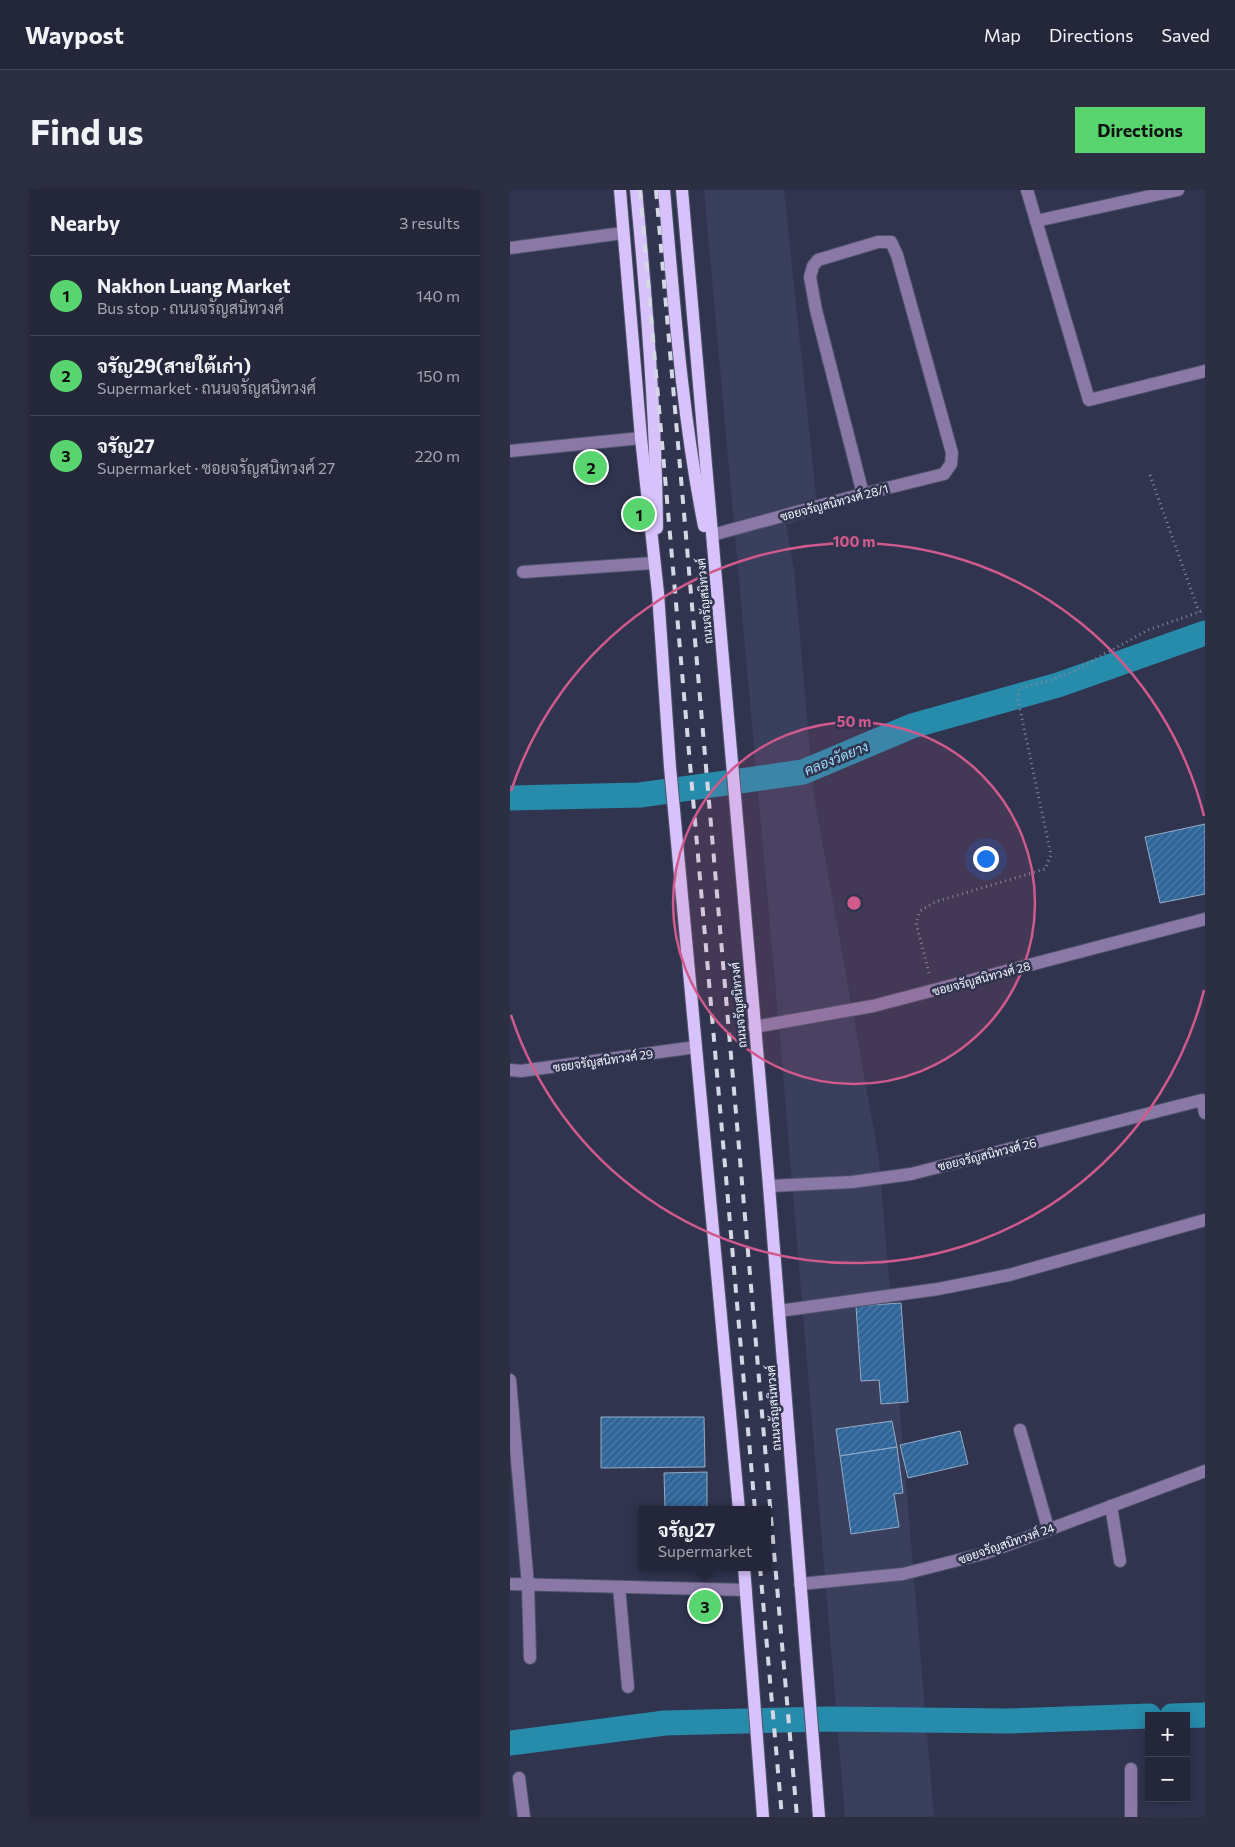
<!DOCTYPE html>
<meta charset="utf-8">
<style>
body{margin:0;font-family:Commissioner,Sarabun,sans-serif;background:#2c2f42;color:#f1f3f6}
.controls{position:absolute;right:15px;bottom:15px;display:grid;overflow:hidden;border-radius:0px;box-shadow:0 2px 12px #0003}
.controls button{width:45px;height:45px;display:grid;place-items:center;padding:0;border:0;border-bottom:1px solid #414454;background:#24273a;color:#f1f3f6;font:25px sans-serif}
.you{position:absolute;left:475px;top:668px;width:18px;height:18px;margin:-12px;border:4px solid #fff;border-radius:50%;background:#1a73e8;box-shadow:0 0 0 8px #1a73e833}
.badge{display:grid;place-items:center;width:32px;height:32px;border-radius:50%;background:#59d56f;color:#111;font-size:16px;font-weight:700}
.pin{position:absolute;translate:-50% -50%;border:2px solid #fff;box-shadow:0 1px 5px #0006}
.popup{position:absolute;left:129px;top:1316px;width:132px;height:65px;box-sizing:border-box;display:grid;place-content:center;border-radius:0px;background:#24273a;filter:drop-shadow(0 1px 4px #0005);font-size:16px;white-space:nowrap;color:#a3a5af}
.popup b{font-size:19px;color:#f1f3f6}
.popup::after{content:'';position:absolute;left:50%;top:100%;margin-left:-10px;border:10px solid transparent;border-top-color:#24273a}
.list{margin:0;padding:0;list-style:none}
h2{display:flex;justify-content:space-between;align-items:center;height:65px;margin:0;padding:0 20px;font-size:21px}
h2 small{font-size:16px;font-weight:400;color:#a3a5af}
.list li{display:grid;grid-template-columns:32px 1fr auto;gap:15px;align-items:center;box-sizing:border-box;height:80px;padding:0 20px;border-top:1px solid #414454}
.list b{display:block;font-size:19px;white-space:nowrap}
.list p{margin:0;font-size:16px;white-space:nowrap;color:#a3a5af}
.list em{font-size:16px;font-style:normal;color:#a3a5af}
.map{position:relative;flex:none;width:695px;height:1627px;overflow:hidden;border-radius:0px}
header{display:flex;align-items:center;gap:30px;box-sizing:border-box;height:70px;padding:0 25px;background:#24273a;border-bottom:1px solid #414454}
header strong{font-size:24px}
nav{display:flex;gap:28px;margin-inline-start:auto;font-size:18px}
.intro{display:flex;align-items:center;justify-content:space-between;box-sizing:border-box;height:120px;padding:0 30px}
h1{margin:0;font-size:35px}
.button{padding:12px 22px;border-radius:0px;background:#59d56f;color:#111;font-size:18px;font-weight:700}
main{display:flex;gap:30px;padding:0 30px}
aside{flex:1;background:#24273a;border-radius:0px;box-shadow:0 2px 12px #0003}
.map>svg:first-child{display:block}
</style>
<header>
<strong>Waypost</strong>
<nav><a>Map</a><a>Directions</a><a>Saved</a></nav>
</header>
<div class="intro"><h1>Find us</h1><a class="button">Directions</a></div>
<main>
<aside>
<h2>Nearby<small>3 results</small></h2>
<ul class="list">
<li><span class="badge">1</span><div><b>Nakhon Luang Market</b><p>Bus stop · ถนนจรัญสนิทวงศ์</p></div><em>140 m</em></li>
<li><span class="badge">2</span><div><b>จรัญ29(สายใต้เก่า)</b><p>Supermarket · ถนนจรัญสนิทวงศ์</p></div><em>150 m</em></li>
<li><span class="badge">3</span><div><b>จรัญ27</b><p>Supermarket · ซอยจรัญสนิทวงศ์ 27</p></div><em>220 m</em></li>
</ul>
</aside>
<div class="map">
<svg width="695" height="1627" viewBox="0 0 695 1627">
<defs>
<pattern id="building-hatch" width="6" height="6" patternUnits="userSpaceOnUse" patternTransform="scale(1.25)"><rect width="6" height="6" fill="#306599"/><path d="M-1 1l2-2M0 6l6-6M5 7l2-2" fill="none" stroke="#4e7ca8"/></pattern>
</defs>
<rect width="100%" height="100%" fill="#30344e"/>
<!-- built -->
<path fill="#3a3f5e" d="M194 0H274L308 324 276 335 284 379 304 606 369 969 424 1627H335L266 802Z"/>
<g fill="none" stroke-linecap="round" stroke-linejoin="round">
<!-- canal -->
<g stroke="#278cac" stroke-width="25">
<path d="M0 608 130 605 293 582 402 536 548 495 695 443"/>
<path d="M662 1526 695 1525"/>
<path d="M0 1553 155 1533 318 1529 498 1531 639 1526"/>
</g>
</g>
<!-- building -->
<g fill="url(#building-hatch)" stroke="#94acc5">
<path d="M695 634V704L650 713 635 647Z"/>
<path d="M391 1113 398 1212 371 1214 369 1190 351 1191 346 1116Z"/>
<path d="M91 1227H194L195 1277 91 1278Z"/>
<path d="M382 1231 387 1257 330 1266 326 1239Z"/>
<path d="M450 1241 458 1274 398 1288 390 1255Z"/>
<path d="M387 1257 393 1303 384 1304 389 1337 341 1344 330 1266Z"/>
<path d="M197 1282V1320H155L154 1283Z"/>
</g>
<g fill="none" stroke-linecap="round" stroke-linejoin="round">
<!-- minor casing -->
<g stroke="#4f536a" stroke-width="14">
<g id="minor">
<path d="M517 0 579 210 695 181"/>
<path d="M526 31 668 0"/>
<path d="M0 58 113 43"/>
<path d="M0 261 131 248"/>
<path d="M202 345 353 304 434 284 441 274 442 263 387 65 381 52H368L308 70 303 76 300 87 306 120 353 304"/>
<path d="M13 382 143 373"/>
<path d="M244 837 363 816 695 729"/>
<path d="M0 880 11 881 186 857"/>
<path d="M259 996 342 992 401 984 692 910 695 923"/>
<path d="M269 1121 428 1099 499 1085 695 1030"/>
<path d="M0 1190 18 1395 20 1468"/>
<path d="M510 1240 538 1338"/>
<path d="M601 1316 610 1371"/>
<path d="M0 1394 236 1400"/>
<path d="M290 1394 393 1384 476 1363 695 1281"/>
<path d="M109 1397 118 1497"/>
<path d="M621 1579V1627"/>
<path d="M9 1588 14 1627"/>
</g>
</g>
<!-- major casing -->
<g stroke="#4f536a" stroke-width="14">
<g id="major">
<path d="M110 0 131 248 148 403 160 577 229 1320"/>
<path d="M126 0C137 113 146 225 147 338"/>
<path d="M154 0C164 112 172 225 194 336"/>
<path d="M172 0 259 996 309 1627"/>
<path d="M234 1377 253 1627"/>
</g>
</g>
<!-- path -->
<g stroke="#85899b" stroke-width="3" stroke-dasharray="1 4" stroke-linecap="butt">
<path d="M640 285 689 422"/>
<path d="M419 783 406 733 410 721 425 712 535 679 541 665 508 510 509 498 541 490 562 482 638 440 695 420"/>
</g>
<!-- minor -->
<use href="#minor" stroke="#8a78a7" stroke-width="12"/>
<!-- major -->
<use href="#major" stroke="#d8c2fb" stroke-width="12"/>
<!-- rail -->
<g stroke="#d5d7e4" stroke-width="4" stroke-dasharray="9 9" stroke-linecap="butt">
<path d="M130 0 245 1320"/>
<path d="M146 0 287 1627"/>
<path d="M250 1377 272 1627"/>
</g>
</g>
<!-- distance rings -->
<circle cx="344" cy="713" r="181" fill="#d05a8c" fill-opacity=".12"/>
<g fill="none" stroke="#d05a8c" stroke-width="2.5">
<circle cx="344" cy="713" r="181"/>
<path d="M694 800A361 361 0 0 1 1 825M1 601A361 361 0 0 1 694 626"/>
</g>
<g text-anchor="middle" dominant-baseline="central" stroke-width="5" stroke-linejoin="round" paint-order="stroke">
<!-- street labels -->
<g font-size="12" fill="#f2f4fe" stroke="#30344e">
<text transform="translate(324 312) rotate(-15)">ซอยจรัญสนิทวงศ์ 28/1</text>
<text transform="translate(194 411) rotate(-95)">ถนนจรัญสนิทวงศ์</text>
<text transform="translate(471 788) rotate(-15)">ซอยจรัญสนิทวงศ์ 28</text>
<text transform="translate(228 815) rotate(-95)">ถนนจรัญสนิทวงศ์</text>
<text transform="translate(93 870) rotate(-8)">ซอยจรัญสนิทวงศ์ 29</text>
<text transform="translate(477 964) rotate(-14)">ซอยจรัญสนิทวงศ์ 26</text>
<text transform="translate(263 1218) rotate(-94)">ถนนจรัญสนิทวงศ์</text>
<text transform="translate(496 1353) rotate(-19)">ซอยจรัญสนิทวงศ์ 24</text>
</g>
<!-- water labels -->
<g font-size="14" font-style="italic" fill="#99def9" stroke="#30344e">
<text transform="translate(326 568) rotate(-22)">คลองวัดยาง</text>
</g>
</g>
<circle cx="344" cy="713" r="8" fill="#d05a8c" stroke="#30344e" stroke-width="2.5"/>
<g font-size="15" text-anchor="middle" font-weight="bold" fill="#d05a8c" stroke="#30344e" stroke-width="5" stroke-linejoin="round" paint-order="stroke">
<text x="344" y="357">100 m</text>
<text x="344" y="537">50 m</text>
</g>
</svg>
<div class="controls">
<button>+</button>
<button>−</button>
</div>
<div class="you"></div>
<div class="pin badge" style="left:129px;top:324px">1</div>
<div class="pin badge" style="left:81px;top:277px">2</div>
<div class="pin badge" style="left:195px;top:1416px">3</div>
<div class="popup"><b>จรัญ27</b>Supermarket</div>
</div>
</main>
